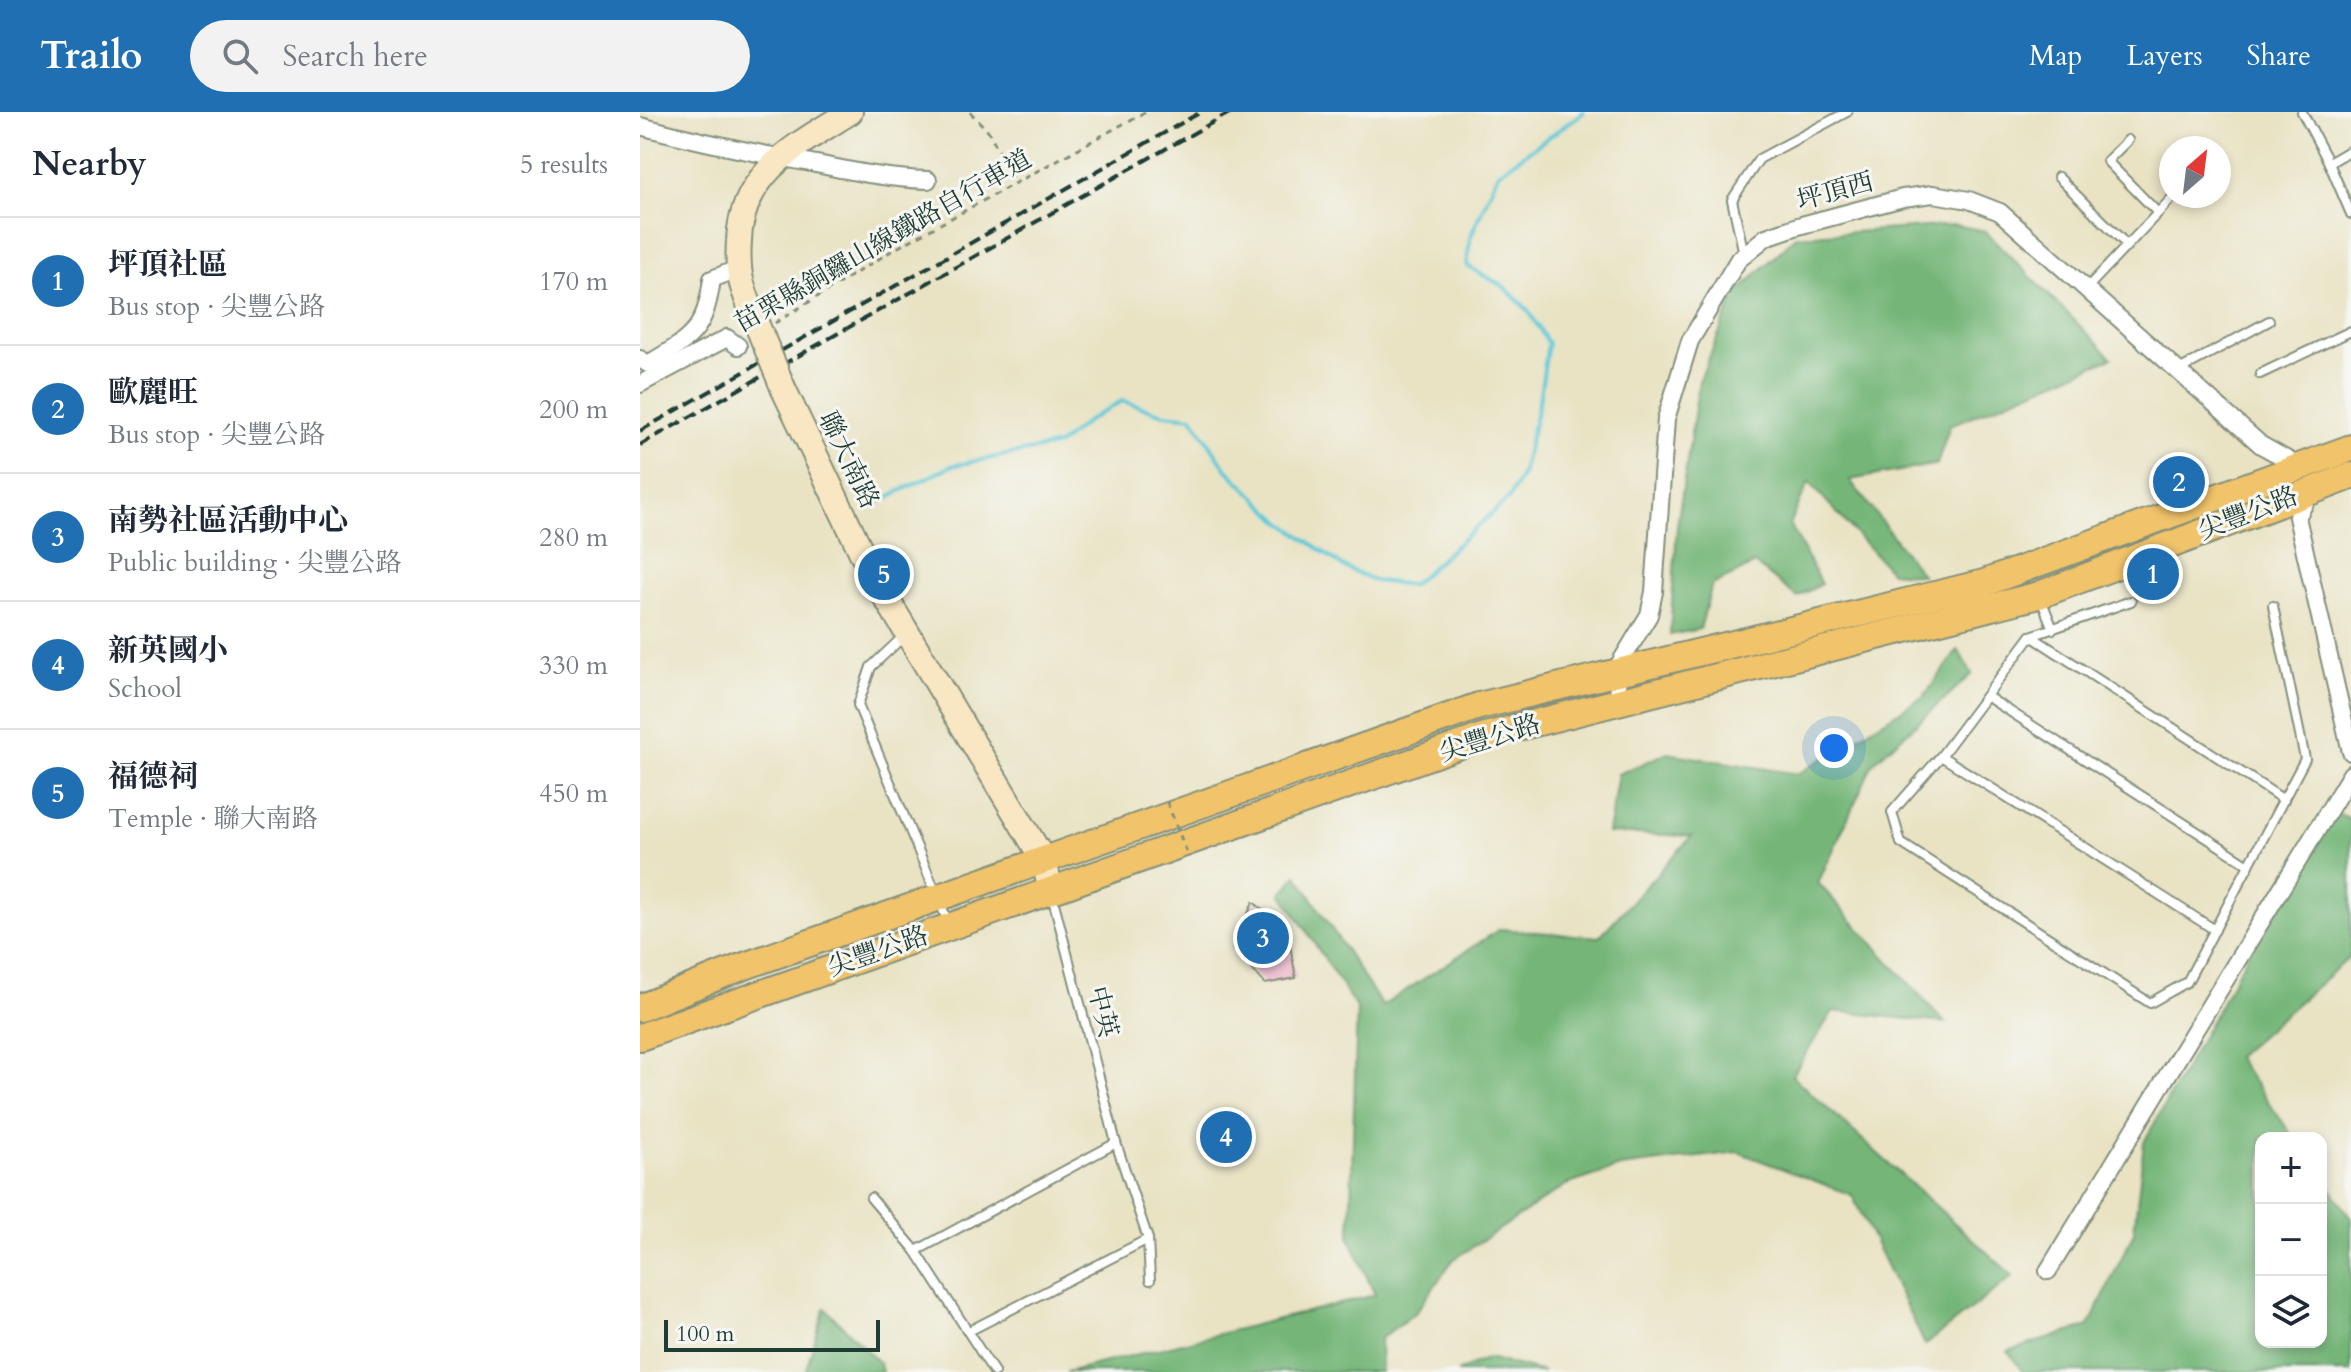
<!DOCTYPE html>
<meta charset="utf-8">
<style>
body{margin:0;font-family:Cardo,"Noto Serif TC",serif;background:#f2f2f3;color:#1f2937}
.controls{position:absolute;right:24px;bottom:24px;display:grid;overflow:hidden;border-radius:16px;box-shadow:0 4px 12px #0003}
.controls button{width:72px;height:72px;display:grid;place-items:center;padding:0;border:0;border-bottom:2px solid #e0e1e3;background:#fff;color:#1f2937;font:40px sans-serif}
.compass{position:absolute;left:1519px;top:24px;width:72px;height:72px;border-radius:50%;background:#fff;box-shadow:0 4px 12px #0003;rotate:28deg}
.scale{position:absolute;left:24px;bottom:20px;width:216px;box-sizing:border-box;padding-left:8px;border:4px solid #1f3d34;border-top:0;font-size:22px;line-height:28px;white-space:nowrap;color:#1f3d34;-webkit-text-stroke:6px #f6f6f2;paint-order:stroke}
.you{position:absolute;left:1194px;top:636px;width:28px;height:28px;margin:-20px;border:6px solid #fff;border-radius:50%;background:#1a73e8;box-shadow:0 0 0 12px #1a73e833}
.badge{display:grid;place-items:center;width:52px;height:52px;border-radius:50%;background:#1f6fb2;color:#fff;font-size:26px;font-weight:700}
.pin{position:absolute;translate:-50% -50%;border:4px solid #fff;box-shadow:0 2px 8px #0006}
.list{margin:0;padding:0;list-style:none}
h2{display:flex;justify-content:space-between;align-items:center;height:104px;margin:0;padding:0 32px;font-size:34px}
h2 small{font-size:26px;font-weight:400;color:#747a83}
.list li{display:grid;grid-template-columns:52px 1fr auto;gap:24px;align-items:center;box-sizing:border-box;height:128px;padding:0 32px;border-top:2px solid #e0e1e3}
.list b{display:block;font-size:30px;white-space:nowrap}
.list p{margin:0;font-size:26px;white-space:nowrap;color:#747a83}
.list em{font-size:26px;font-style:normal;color:#747a83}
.icon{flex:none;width:44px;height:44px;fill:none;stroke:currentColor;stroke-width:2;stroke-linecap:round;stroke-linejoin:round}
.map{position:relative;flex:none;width:1711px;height:1260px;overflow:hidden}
header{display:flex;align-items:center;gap:48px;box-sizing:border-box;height:112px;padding:0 40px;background:#1f6fb2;color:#fff}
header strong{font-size:38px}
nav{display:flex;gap:44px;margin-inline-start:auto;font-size:28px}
.search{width:560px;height:72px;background:#f2f2f3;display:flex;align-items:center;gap:20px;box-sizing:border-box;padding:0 28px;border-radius:44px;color:#747a83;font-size:30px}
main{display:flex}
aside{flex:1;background:#fff}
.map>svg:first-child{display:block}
</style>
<header>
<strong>Trailo</strong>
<div class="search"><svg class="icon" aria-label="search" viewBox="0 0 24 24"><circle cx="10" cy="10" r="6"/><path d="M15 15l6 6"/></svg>Search here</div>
<nav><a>Map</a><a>Layers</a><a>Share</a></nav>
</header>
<main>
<aside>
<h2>Nearby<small>5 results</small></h2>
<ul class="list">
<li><span class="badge">1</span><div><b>坪頂社區</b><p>Bus stop · 尖豐公路</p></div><em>170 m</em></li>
<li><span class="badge">2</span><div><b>歐麗旺</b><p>Bus stop · 尖豐公路</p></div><em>200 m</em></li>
<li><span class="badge">3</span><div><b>南勢社區活動中心</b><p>Public building · 尖豐公路</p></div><em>280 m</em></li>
<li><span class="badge">4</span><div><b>新英國小</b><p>School</p></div><em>330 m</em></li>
<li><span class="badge">5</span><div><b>福德祠</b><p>Temple · 聯大南路</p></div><em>450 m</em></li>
</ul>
</aside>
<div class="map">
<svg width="1711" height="1260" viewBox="0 0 1711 1260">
<rect width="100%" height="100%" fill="#f6f6f2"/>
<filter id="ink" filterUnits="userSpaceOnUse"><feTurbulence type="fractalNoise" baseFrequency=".0125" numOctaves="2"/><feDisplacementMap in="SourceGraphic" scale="16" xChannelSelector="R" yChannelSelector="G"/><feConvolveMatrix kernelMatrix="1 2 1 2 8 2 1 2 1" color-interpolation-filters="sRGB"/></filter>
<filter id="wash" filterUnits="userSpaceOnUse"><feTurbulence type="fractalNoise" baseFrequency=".006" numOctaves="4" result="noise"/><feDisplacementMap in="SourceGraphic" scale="32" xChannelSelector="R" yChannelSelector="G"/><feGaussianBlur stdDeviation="1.8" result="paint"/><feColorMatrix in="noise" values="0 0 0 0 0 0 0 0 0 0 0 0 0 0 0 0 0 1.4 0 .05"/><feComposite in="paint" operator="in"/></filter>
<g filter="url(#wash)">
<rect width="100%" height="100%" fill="#e9e3c4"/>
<!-- forest -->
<g fill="#74b678" stroke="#4a7a56" stroke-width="2">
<path d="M1315 113 1345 119 1472 246 1310 313 1297 352 1210 368 1282 463 1251 460 1169 370 1150 412 1181 472 1157 485 1115 452 1072 473 1060 517 1030 523 1037 414 1059 270 1095 183 1156 124Z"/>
<path d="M1318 538 1332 562 1233 651 1178 771 1305 911 1193 899 1152 964 1373 1164 1285 1233 1212 1083 1098 1040 980 1055 926 1073 813 1148 776 1200 740 1227 741 1260H426L735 1183 710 1126 717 897 642 781 657 763 742 894 860 817 959 825 1052 724 968 721 978 662 1027 641 1158 662 1284 584Z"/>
<path d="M1689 696 1711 708V844L1596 945 1654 1026H1621V1230H1681V1063L1711 1106V1260H1383L1368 1239 1449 1214 1494 1120 1504 1030Z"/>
<path d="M185 1196 240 1252 242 1260H165Z"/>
<path d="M848 1246 904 1260H817Z"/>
</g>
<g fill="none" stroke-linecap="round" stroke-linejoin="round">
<!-- stream -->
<path stroke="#5dc8d7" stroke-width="4" d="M226 396 311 354 418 333 449 308 482 289 524 302 552 305 587 358 639 408 704 455 735 469 772 473 869 386 882 362 899 290 908 231 888 198 863 174 827 154 830 126 858 61 944 0"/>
</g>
<g id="blocks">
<!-- building -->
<path fill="#ecaec7" d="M613 790 647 816 656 866 625 872 593 836Z"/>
</g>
</g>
<g filter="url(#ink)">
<use href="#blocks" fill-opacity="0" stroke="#84907c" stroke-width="2"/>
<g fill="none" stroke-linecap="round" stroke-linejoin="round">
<!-- lane casing -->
<g stroke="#84907c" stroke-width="12">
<g id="lane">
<path d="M1662 0 1689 51 1711 102"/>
<path d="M1488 28 1467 49 1518 101"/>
<path d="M1689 51 1711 38"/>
<path d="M1418 65 1487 133"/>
<path d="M1104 142 1092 88 1119 47 1207 0"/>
<path d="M1447 176 1534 84"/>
<path d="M1539 258 1629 209"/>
<path d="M1620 262 1711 219"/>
<path d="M1401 487 1413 517"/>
<path d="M1491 489 1391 524 1301 644 1252 700 1261 731 1510 891 1547 870 1665 647 1633 494"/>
<path d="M266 522 231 555 218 593 308 810"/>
<path d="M1391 524 1644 688"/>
<path d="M1346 584 1609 753"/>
<path d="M1301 644 1575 818"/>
<path d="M412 783 476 1031 508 1127 510 1168"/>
<path d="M231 1086 276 1139 354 1260"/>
<path d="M276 1139 476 1031"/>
<path d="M329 1219 508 1127"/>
</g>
</g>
<!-- street casing -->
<g stroke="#84907c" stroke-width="20">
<g id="street">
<path d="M0 14C57 29 113 41 171 51 210 59 248 67 288 68"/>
<path d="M0 247 8 252C52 226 65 219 72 167L100 156"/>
<path d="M0 272 87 226 98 234"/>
<path d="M1671 380 1657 405 1711 640"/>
<path d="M982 591 974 561 1009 503 1014 480 1026 307 1050 229 1098 148 1126 125 1158 114 1263 86 1293 82 1329 88 1360 100 1621 333 1662 356"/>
<path d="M1408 1159 1711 662"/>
</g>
</g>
<!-- secondary casing -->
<g stroke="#84907c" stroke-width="28">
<g id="secondary">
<path d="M117 213C112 199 106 186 102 172 98 158 98 143 99 129 101 60 159 32 210 0"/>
<path d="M144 278 233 464 404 749 411 779"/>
</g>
</g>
<!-- primary casing -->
<g stroke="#84907c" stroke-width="30">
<g id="primary">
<path d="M0 896 99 856 839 594 1344 471 1711 336"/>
<path d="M0 925 848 623 1399 483 1711 364"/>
</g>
</g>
<!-- path -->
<g stroke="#84907c" stroke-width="3" stroke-dasharray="6 6" stroke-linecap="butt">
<path d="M330 0 349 20 375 71"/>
<path d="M135 211 253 138 505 0"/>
</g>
<!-- lane -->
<use href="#lane" stroke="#fff" stroke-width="8"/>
<!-- street -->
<use href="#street" stroke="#fff" stroke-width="16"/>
<!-- secondary -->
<use href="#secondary" stroke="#f9e7c3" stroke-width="24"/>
<!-- primary -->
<use href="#primary" stroke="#f1c36a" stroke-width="26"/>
<!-- rail -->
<g stroke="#1f3d34" stroke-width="4" stroke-dasharray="12 6" stroke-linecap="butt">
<path d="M0 319 561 0"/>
<path d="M0 333 591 0"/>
</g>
<!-- secondary-bridge casing -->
<g stroke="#84907c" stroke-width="28" stroke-linecap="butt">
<path id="secondary-bridge" d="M117 213 144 278"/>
</g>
<!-- path-bridge -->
<path stroke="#84907c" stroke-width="3" stroke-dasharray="6 6" stroke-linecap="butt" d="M527 690 548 744"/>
<!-- secondary-bridge -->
<use href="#secondary-bridge" stroke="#f9e7c3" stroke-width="24"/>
</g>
</g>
<g text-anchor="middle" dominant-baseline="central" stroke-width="6" stroke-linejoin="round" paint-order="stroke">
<!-- street labels -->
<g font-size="26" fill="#1f3d34" stroke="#f6f6f2">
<text transform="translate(1195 79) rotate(-15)">坪頂西</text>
<text transform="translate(243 129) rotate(-30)">苗栗縣銅鑼山線鐵路自行車道</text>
<text transform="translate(209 348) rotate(64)">聯大南路</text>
<text transform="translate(1608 401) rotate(-21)">尖豐公路</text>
<text transform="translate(850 626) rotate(-17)">尖豐公路</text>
<text transform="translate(238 839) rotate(-19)">尖豐公路</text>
<text transform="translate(463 900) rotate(76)">中英</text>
</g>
</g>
</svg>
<div class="controls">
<button>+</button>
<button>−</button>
<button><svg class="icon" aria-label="layers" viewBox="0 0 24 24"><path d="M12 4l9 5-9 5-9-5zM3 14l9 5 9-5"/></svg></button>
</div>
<svg class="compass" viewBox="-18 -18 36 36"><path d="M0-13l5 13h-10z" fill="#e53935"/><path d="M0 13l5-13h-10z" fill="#747a83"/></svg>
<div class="scale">100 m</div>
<div class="you"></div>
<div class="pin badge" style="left:1513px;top:462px">1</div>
<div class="pin badge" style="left:1539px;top:370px">2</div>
<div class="pin badge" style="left:623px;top:826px">3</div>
<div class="pin badge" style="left:586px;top:1025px">4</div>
<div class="pin badge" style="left:244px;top:462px">5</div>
</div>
</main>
